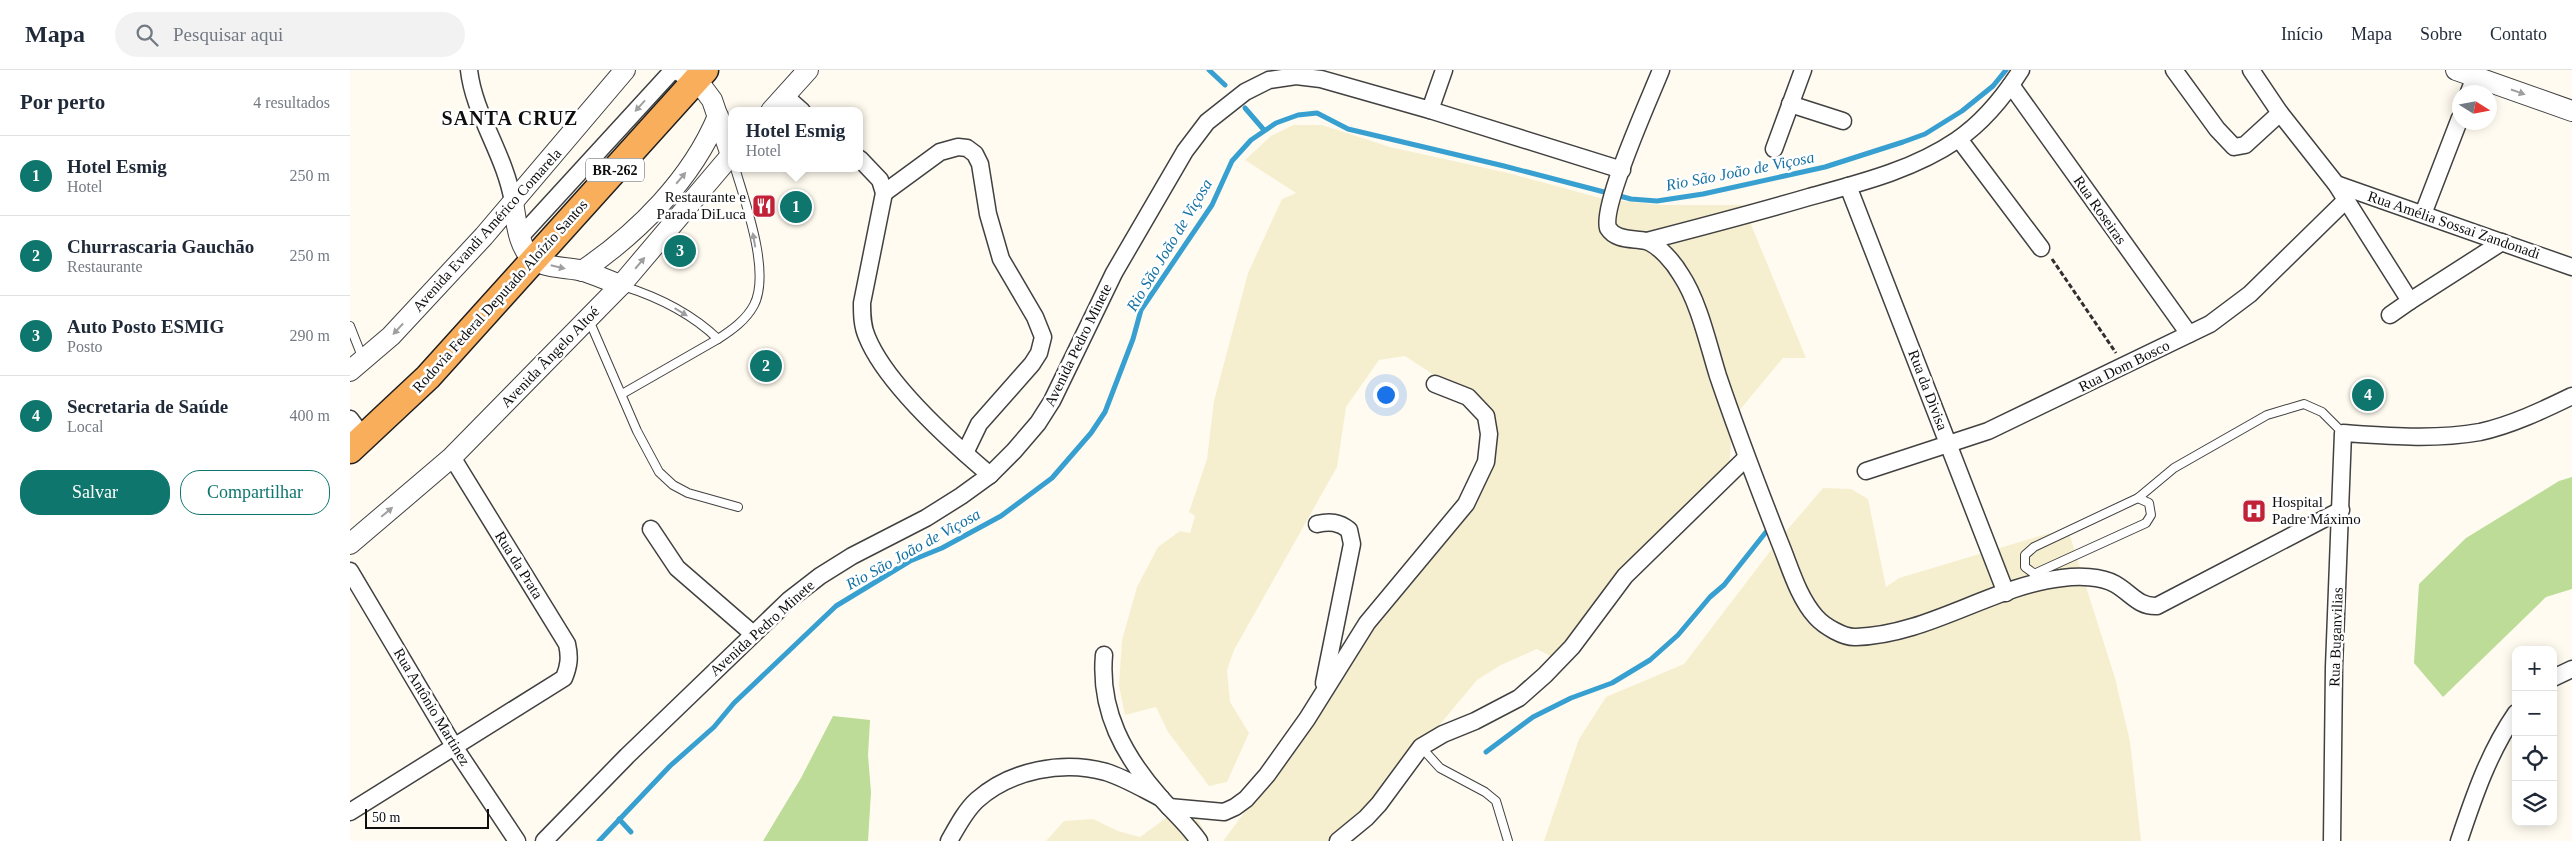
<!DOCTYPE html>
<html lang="pt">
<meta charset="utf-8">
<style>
body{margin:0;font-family:"Times New Roman",serif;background:#f2f2f3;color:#1f2937}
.controls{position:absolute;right:15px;bottom:15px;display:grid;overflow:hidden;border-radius:10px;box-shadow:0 2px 12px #0003}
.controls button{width:45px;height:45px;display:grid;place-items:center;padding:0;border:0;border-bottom:1px solid #e0e1e3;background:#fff;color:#1f2937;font:25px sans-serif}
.compass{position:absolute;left:2102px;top:15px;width:45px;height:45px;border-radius:50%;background:#fff;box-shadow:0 2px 12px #0003;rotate:101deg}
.scale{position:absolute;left:15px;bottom:12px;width:124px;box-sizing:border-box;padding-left:5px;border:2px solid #0e0e0e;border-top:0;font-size:14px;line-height:18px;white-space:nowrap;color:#0e0e0e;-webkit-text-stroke:4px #fff;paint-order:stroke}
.you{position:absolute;left:1035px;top:324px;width:18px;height:18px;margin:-12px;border:4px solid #fff;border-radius:50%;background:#1a73e8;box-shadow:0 0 0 8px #1a73e833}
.badge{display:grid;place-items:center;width:32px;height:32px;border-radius:50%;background:#0f766e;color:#fff;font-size:16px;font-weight:700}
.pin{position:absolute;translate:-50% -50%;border:2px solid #fff;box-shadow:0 1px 5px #0006}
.popup{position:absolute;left:378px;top:37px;width:135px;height:65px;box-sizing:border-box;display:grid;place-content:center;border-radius:10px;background:#fff;filter:drop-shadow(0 1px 4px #0005);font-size:16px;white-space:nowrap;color:#747a83}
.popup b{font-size:19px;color:#1f2937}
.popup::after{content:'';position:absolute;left:50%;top:100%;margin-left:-10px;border:10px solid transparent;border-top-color:#fff}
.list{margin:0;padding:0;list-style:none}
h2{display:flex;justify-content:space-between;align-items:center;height:65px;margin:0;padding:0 20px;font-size:21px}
h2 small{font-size:16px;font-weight:400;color:#747a83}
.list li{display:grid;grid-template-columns:32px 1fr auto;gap:15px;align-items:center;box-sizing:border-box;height:80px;padding:0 20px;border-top:1px solid #e0e1e3}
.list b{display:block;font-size:19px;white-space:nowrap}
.list p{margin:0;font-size:16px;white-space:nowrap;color:#747a83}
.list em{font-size:16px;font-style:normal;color:#747a83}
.actions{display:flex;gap:10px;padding:15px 20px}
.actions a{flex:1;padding:11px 0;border:1px solid #0f766e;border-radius:20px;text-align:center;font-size:18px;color:#0f766e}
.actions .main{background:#0f766e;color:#fff}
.icon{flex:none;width:28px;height:28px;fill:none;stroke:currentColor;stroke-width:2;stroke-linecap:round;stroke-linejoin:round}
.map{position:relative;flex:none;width:2222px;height:771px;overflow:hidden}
header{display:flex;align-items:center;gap:30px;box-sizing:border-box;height:70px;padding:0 25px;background:#fff;border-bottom:1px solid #e0e1e3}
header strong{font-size:24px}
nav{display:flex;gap:28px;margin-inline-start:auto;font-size:18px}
.search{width:350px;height:45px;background:#f2f2f3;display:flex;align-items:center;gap:12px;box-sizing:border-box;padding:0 18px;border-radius:28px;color:#747a83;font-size:19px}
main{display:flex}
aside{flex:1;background:#fff}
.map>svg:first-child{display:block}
</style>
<header>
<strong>Mapa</strong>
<div class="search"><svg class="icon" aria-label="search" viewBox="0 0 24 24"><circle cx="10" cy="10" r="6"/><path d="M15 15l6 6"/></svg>Pesquisar aqui</div>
<nav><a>Início</a><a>Mapa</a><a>Sobre</a><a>Contato</a></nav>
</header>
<main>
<aside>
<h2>Por perto<small>4 resultados</small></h2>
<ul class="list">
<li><span class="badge">1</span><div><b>Hotel Esmig</b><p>Hotel</p></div><em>250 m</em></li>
<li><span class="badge">2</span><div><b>Churrascaria Gauchão</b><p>Restaurante</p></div><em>250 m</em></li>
<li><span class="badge">3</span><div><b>Auto Posto ESMIG</b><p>Posto</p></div><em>290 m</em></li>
<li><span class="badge">4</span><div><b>Secretaria de Saúde</b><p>Local</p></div><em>400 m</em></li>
</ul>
<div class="actions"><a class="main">Salvar</a><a>Compartilhar</a></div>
</aside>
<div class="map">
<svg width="2222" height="771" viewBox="0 0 2222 771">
<rect width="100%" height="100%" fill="#fffbf0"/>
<!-- farmland -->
<g fill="#f6efcf">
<path d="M943 55H972L1040 77 1158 103 1254 129 1311 135H1393L1456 288H1433L1383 348 1379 397 1208 590 1187 579 1151 595 1127 610 1077 670 1052 719 999 771H873L929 696 1034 533 1121 439 1140 387 1132 349 1093 311 1055 286 1029 290 996 337 987 397 884 580 877 600 880 632 899 663 877 712 859 716 818 662 806 637 775 645 769 616 772 570 787 517 808 477 830 461 840 463 845 446 839 442 857 389 864 331 898 203 932 129 946 123 895 90 921 66Z"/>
<path d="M1473 418 1501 419 1518 429 1536 517 1549 508 1700 463 1720 466 1765 608 1780 671 1791 771H1194L1229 669 1256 627 1334 594 1431 467Z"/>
<path d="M835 734 850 753 859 771H696L714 751 743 749 768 761 790 767Z"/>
</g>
<!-- forest -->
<g fill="#bcdc97">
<path d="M2222 407V519L2196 527 2093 627 2064 593 2069 514 2116 468 2209 411Z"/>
<path d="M483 646 520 650 518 685 521 722 518 771H413L451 708Z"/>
</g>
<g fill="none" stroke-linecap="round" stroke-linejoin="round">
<!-- stream -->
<g stroke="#38a0d1" stroke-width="5">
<path d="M859 0 875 15"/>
<path d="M895 38 914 60"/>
<path d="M1136 682 1183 647 1221 628 1262 613 1300 590 1328 565 1360 527 1374 515 1416 462"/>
<path d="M269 749 281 762"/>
<path d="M249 771 320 696 364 657 384 633 486 536 560 491 592 478 651 446 702 408 741 363 755 342 783 269 791 240 862 135 882 91 901 70 926 53 948 45 967 43 998 59 1154 96 1281 129 1307 131 1353 124 1475 97 1553 72 1575 64 1612 41 1643 16 1656 0"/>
</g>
<!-- service casing -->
<g stroke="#414141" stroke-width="10">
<g id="service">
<path d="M273 216C308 227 341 243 368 269 382 260 396 250 404 235 421 202 395 132 385 98"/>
<path d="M239 250 287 361 309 402 323 415 338 423 388 437"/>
<path d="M0 256 13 289"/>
<path d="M272 324 368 269"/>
<path d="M1684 504 1796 453 1801 445 1799 433 1788 428"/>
<path d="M1693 510 1675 497V485L1684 477 1788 428 1824 398 1917 345 1954 334 1972 342 1993 363"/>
<path d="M1071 677 1090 698 1135 722 1146 731 1158 771"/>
</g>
</g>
<!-- minor casing -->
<g stroke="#414141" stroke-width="19">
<g id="minor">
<path d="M119 0C124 45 155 84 163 132"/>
<path d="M1311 0C1300 28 1251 135 1258 158 1266 171 1283 168 1296 171 1309 175 1324 193 1331 205 1349 232 1358 274 1368 306 1387 362 1408 417 1430 473 1440 497 1448 527 1466 547 1474 556 1494 568 1506 567 1578 565 1642 516 1712 508 1728 506 1751 506 1765 514 1781 523 1788 537 1807 536L1991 440"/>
<path d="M1824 0 1867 59 1884 77 1895 75 1930 43"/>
<path d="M1901 0 1930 43 1986 114 2060 231 2040 245"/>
<path d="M1661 15 1839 264"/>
<path d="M2119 22 2125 7"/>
<path d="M435 26 452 41"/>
<path d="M1440 34 1493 51"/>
<path d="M1080 40 1094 0"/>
<path d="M1609 69 1691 178"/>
<path d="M1424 79 1453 0"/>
<path d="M510 89 530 110 534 123 512 233C512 244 512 256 517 267 536 314 601 372 640 405"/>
<path d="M1986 114 2222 197"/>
<path d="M1498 116 1656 523"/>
<path d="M534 123 590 82 608 77 617 78 625 84 630 94 638 144 651 189 685 247 693 267 689 283 682 294 629 354 615 383"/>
<path d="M2073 144 2110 48"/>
<path d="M170 167 323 0"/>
<path d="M1297 171C1351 157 1405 143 1459 127 1510 113 1563 100 1607 70 1632 53 1655 25 1671 0"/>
<path d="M2060 231 2152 172"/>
<path d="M0 349 14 368"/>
<path d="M1516 401 1638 361 1860 254 1900 224 1996 130"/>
<path d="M967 454C980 451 989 452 999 460L1002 474 974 613"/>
<path d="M301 459 327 498 402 563"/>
<path d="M0 501 105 678 167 771"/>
<path d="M754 585C749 641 774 686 810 727 823 742 838 755 849 771"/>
<path d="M2203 608 2222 599"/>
<path d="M819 737 874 742 885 737 896 729 917 705 957 649 1017 553 1116 434 1136 392 1139 364 1136 346 1118 327 1085 314"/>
<path d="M0 742 214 608C219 596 220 587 217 574L102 387"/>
<path d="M194 771 277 686 439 530 470 506 502 486 576 448 611 426 640 405 664 381 688 353 702 331 764 203 835 81 857 52 895 22 919 10 946 6 971 9 1080 40 1272 100"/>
<path d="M599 771C607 757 615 741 627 730 661 700 713 690 756 702 775 708 793 719 811 728"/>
<path d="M988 771 1016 748 1029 734 1071 677 1093 664 1125 651 1169 628 1195 605 1222 577 1275 506 1396 388"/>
<path d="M1982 771 1984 597 1993 363C2038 366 2085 370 2130 362 2162 355 2193 340 2222 326"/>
<path d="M2109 771C2124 726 2139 682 2166 643"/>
</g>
</g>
<!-- tertiary casing -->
<g stroke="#414141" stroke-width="22">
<g id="tertiary">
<path d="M328 0 347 10 362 30 381 85"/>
<path d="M2106 0 2222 41"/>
<path d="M421 41 458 0"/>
<path d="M163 132C166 149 168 179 184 190 199 199 219 197 234 201 246 205 259 211 271 215"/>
<path d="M232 201C288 163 342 109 368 46"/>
<path d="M0 301 41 266 134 166 275 0"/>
<path d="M0 474 102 387 271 215 382 84"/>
</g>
</g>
<!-- trunk casing -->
<g stroke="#1f1f1f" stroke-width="29">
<path id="trunk" d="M0 380 78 307 355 0"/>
</g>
<!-- path -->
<path stroke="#303030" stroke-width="3" stroke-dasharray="5 2.5" stroke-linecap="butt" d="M1702 189 1766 283"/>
<!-- service -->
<use href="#service" stroke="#fff" stroke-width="8"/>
<!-- minor -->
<use href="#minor" stroke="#fff" stroke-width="16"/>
<!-- tertiary -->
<use href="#tertiary" stroke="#fff" stroke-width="20"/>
<!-- trunk -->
<use href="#trunk" stroke="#f9ae5c" stroke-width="26"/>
</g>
<!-- one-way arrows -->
<defs><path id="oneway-solid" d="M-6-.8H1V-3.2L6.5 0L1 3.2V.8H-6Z" transform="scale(1.25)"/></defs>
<g fill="#9f9f9f">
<use href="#oneway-solid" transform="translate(2168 22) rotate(19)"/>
<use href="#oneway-solid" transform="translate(290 36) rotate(132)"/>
<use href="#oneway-solid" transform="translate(331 108) rotate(-50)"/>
<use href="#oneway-solid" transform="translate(404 170) rotate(-100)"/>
<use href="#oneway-solid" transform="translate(290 193) rotate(-50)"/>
<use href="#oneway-solid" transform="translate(208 197) rotate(13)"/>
<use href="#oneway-solid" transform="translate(331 242) rotate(31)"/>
<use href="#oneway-solid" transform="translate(48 259) rotate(133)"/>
<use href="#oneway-solid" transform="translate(37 442) rotate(-40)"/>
</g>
<!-- icons -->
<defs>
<g id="restaurant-square" transform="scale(1.25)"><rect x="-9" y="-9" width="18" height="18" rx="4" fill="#c22237" stroke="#fff"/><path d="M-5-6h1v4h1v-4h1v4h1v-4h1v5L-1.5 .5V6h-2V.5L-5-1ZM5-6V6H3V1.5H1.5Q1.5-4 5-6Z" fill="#fff"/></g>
<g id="hospital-square" transform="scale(1.25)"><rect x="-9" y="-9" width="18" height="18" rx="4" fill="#c22237" stroke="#fff"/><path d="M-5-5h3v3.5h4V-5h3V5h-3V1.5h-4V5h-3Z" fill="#fff"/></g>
</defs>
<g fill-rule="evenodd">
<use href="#restaurant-square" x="414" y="136"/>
<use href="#hospital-square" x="1904" y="441"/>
</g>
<g text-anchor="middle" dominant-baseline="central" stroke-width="5" stroke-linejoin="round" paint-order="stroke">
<!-- shield labels -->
<rect fill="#fff" stroke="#565656" stroke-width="1" x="236" y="88.5" width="58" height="23" rx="4"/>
<g font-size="14" font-weight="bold" fill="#0e0e0e">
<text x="265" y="100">BR-262</text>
</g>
<!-- poi labels -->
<g font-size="15" fill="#0e0e0e" stroke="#fff" text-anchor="end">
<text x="396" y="127">Restaurante e<tspan x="396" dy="17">Parada DiLuca</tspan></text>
<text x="1922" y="432" text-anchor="start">Hospital<tspan x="1922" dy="17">Padre Máximo</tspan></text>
</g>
<!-- street labels -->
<g font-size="15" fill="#0e0e0e" stroke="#fff">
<text transform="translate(1750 140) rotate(55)">Rua Roseiras</text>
<text transform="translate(2104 155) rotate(19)">Rua Amélia Sossai Zandonadi</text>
<text transform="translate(137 160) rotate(-48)">Avenida Evandi Américo Comarela</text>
<text transform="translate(150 226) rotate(-48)">Rodovia Federal Deputado Aloízio Santos</text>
<text transform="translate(728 275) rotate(-64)">Avenida Pedro Minete</text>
<text transform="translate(200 287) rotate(-46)">Avenida Ângelo Altoé</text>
<text transform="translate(1774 296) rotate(-26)">Rua Dom Bosco</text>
<text transform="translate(1578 320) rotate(69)">Rua da Divisa</text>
<text transform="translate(169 495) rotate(58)">Rua da Prata</text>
<text transform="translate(412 558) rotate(-42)">Avenida Pedro Minete</text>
<text transform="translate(1986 567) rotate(-88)">Rua Buganvilias</text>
<text transform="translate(82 637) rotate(59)">Rua Antônio Martinez</text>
</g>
<!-- water labels -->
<g font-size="16" font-style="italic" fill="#1471a4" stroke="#fff">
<text transform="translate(1390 101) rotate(-11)">Rio São João de Viçosa</text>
<text transform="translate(819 175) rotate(-59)">Rio São João de Viçosa</text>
<text transform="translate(563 479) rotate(-29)">Rio São João de Viçosa</text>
</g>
<!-- district labels -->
<g font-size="20" font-weight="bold" letter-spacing="1" fill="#0e0e0e" stroke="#fff">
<text x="160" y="48">SANTA CRUZ</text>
</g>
</g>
</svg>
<div class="controls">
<button>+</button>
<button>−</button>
<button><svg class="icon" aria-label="locate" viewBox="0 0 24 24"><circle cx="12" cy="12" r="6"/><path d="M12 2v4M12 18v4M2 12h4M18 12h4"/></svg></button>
<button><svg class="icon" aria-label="layers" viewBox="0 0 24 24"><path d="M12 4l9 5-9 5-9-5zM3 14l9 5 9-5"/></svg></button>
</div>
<svg class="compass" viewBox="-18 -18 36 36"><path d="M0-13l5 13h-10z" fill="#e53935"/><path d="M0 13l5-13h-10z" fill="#747a83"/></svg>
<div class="scale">50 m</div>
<div class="you"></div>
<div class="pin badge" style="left:446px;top:137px">1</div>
<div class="popup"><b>Hotel Esmig</b>Hotel</div>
<div class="pin badge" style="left:416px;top:296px">2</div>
<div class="pin badge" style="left:330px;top:181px">3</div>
<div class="pin badge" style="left:2018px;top:325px">4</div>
</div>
</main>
